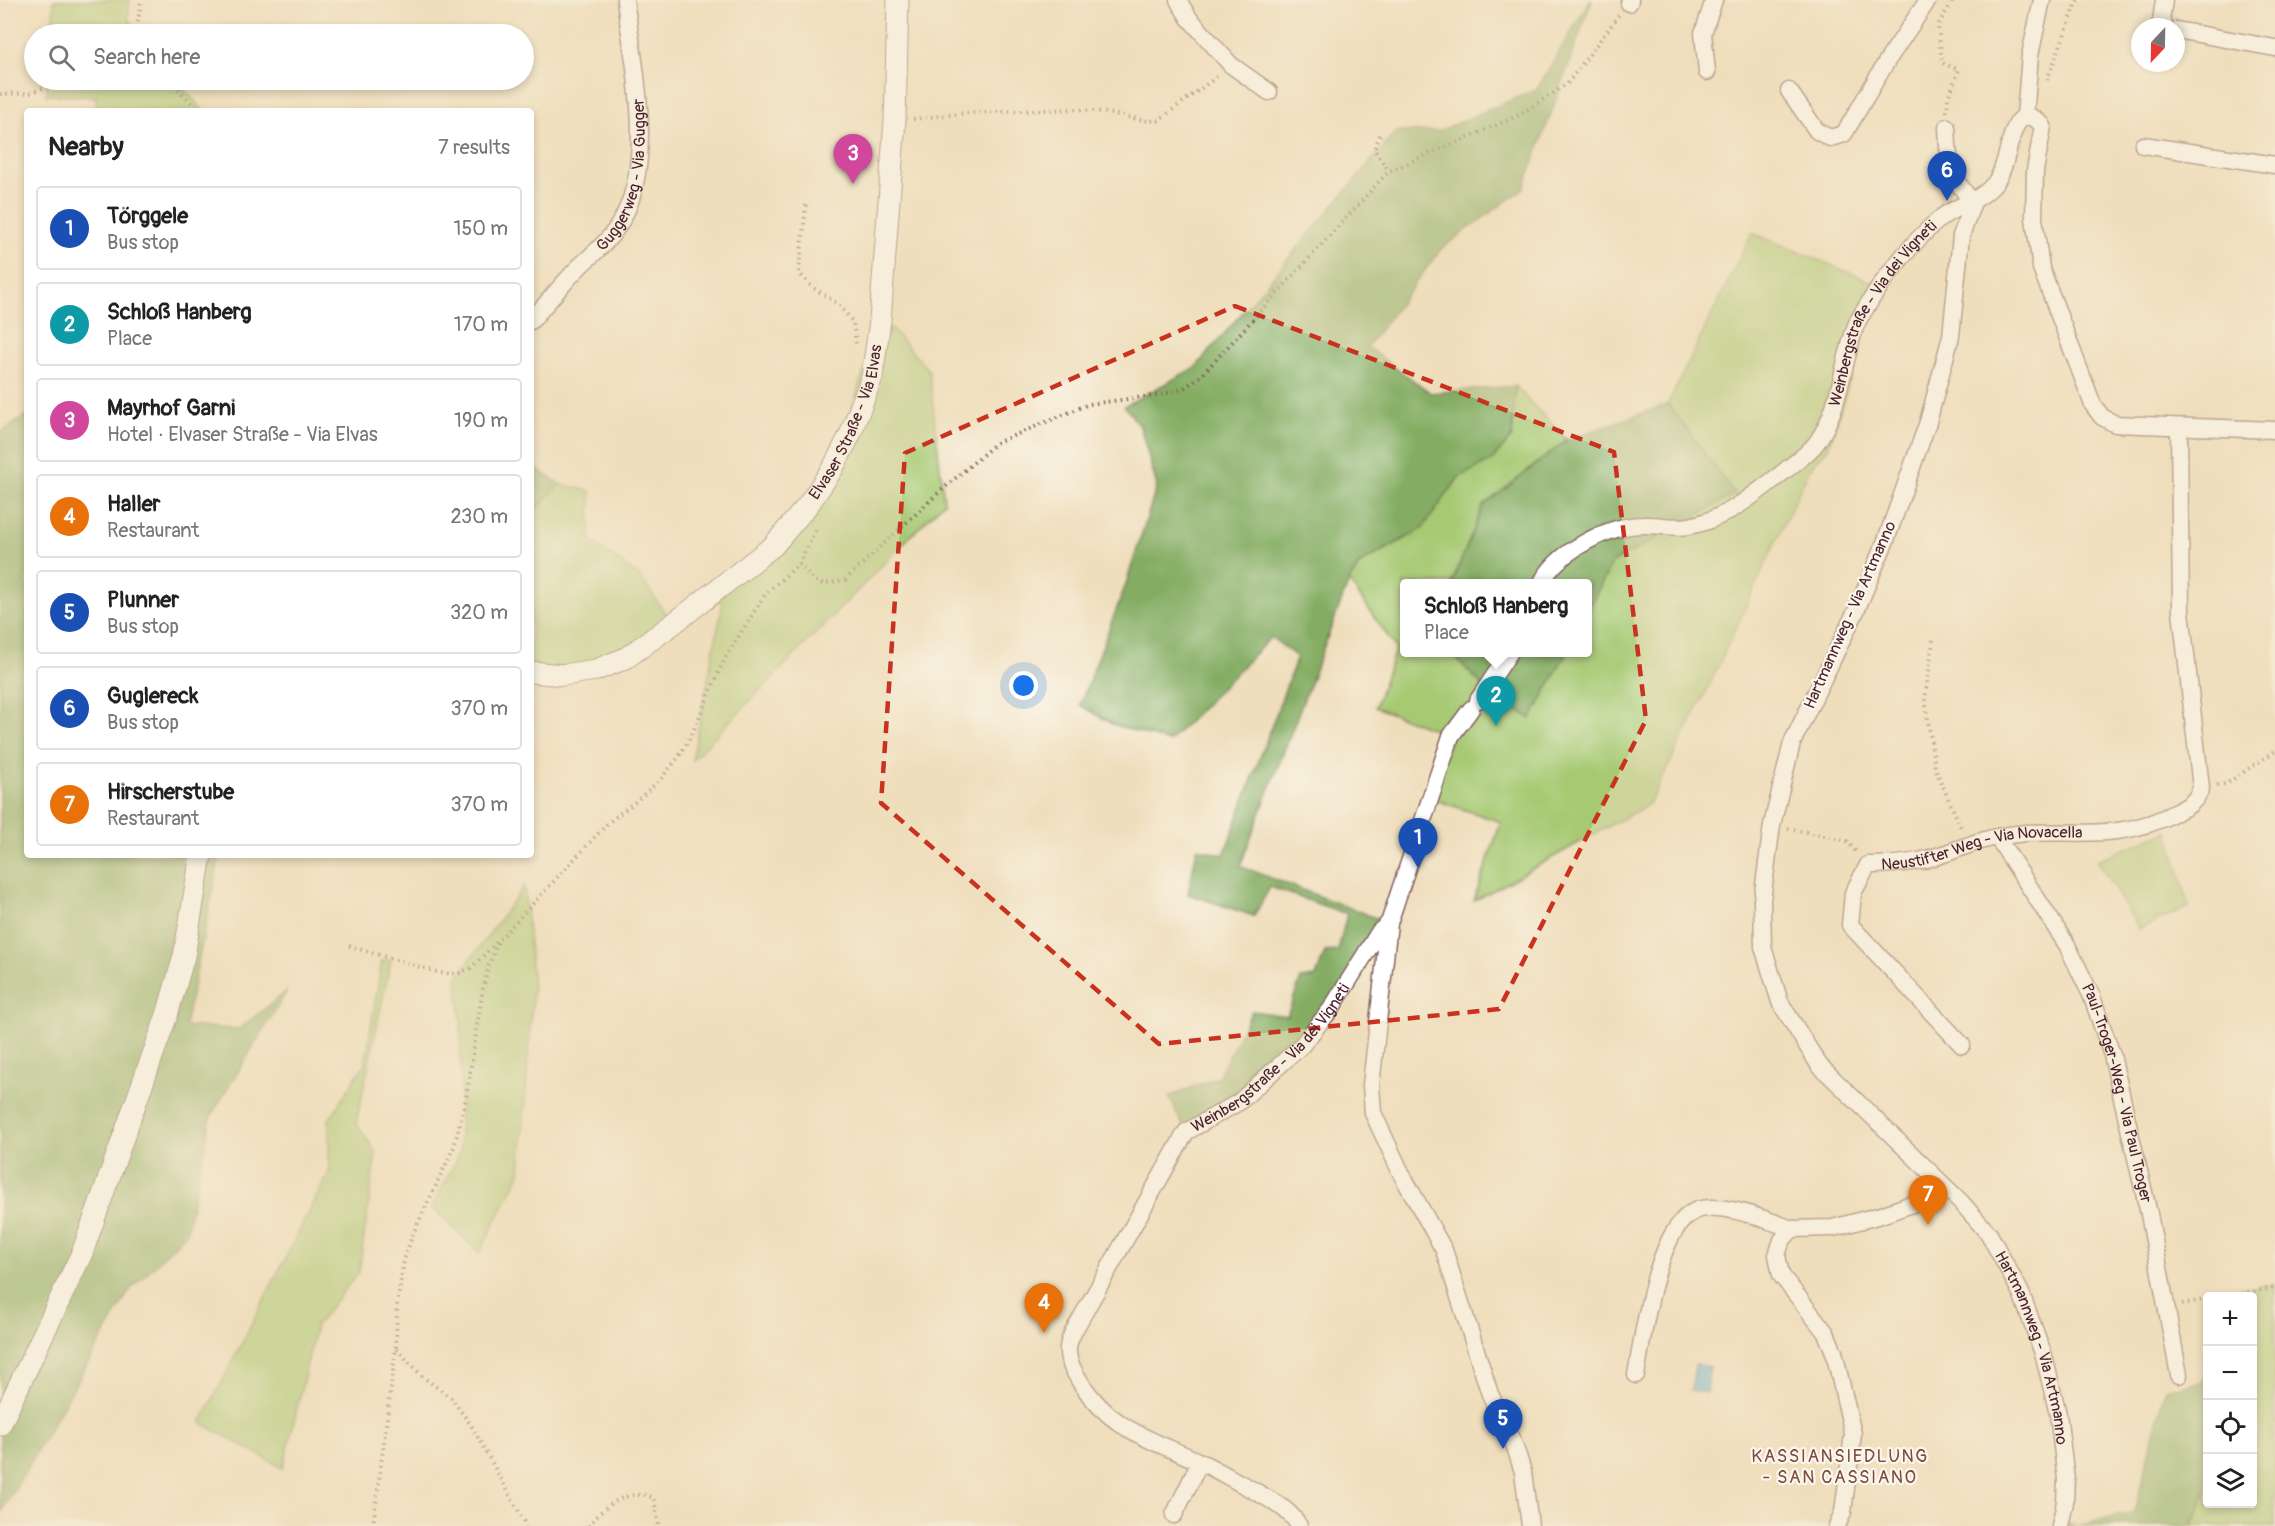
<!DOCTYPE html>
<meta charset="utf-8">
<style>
body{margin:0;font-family:Pangolin,sans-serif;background:#f2f2f2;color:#222}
.controls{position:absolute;right:18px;bottom:18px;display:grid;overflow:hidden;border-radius:6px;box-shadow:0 3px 9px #0003}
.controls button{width:54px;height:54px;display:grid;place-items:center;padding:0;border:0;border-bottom:2px solid #e0e0e0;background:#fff;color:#222;font:30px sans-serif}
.compass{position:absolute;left:2131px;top:18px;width:54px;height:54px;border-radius:50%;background:#fff;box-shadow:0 3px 9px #0003;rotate:202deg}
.you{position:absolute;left:1024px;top:686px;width:21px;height:21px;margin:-15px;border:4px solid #fff;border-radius:50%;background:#1a73e8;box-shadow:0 0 0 9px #1a73e833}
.badge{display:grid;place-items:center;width:39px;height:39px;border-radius:50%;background:#111827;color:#fff;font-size:20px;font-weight:700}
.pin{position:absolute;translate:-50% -50px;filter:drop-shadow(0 2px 3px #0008)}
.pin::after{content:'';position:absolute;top:32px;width:21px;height:18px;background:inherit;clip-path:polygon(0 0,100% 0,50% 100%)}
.popup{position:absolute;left:1400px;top:579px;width:192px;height:78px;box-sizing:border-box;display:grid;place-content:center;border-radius:6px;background:#fff;filter:drop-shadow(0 2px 4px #0005);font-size:20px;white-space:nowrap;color:#767676}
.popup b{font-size:22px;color:#222}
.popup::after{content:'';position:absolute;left:50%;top:100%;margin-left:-12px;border:12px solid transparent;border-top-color:#fff}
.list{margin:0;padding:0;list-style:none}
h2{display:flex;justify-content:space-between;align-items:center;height:78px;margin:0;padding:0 24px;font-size:26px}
h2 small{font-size:20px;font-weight:400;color:#767676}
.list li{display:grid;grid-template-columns:39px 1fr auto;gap:18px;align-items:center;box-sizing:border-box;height:84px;margin:0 12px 12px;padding:0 12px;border:2px solid #e0e0e0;border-radius:6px}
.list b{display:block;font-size:22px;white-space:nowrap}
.list p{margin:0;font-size:20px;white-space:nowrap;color:#767676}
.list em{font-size:20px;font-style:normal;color:#767676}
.icon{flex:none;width:33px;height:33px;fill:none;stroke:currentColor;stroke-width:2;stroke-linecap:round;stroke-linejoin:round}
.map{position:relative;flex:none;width:2275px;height:1526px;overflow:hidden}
.search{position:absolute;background:#fff;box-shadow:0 3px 9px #0003;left:24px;top:24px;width:510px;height:66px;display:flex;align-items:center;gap:15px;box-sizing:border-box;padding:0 21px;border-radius:33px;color:#767676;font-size:22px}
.panel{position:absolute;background:#fff;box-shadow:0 3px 9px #0003;left:24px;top:108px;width:510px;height:750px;border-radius:6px}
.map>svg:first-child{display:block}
</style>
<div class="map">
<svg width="2275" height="1526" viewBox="0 0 2275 1526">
<rect width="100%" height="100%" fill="#fbf7ec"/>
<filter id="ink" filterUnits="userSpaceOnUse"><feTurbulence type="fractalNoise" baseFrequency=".0167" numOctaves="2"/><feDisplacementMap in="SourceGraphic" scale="12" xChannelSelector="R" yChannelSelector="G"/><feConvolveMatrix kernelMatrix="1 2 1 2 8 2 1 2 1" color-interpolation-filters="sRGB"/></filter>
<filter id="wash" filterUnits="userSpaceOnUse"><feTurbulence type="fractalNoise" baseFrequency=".008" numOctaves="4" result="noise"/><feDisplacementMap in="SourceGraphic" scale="24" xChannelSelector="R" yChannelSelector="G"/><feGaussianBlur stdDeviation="1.35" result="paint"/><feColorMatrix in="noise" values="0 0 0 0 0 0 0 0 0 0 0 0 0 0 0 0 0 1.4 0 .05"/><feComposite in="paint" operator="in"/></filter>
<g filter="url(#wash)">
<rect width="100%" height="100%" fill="#efdebc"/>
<!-- green -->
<g fill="#a6c972" stroke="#78744e" stroke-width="1.5">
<path d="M54 0H130L128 18 140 34H52Z"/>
<path d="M48 80H175L204 111H97L96 97 46 95Z"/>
<path d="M1752 233 1887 288 1863 333 1850 380 1828 448 1809 470 1708 688 1649 804 1474 901 1501 822 1430 798 1451 736 1375 707 1396 648 1349 581 1360 564 1422 529 1459 477 1491 461 1512 437 1515 386 1567 440 1483 506 1452 583 1404 584V652L1451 653 1486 689 1531 719 1566 653 1588 652V610L1612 563 1734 494 1668 404Z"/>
<path d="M880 321 893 330 929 371 944 502 692 760 723 602 712 595 773 546 833 468Z"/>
<path d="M560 484 591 491 590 540 640 577 673 624 626 658 531 672V515Z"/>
<path d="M2168 831 2189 907 2139 929 2097 860Z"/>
<path d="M524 886 533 988 520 1174 479 1253 432 1207 460 1153 461 1022 457 978Z"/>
<path d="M391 960 356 1123 376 1153 359 1272 316 1325 283 1468 201 1423 329 1173V1120L365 1063 382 961Z"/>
<path d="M2275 1284V1526H2192L2207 1490 2208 1504H2252V1296H2223L2222 1291Z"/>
</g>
<!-- forest -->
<g fill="#84ad64" stroke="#676648" stroke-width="1.5">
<path d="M1590 0H1592L1524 188 1441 249 1367 347 1431 393 1515 386 1512 437 1491 461 1459 477 1422 529 1360 563 1349 581 1240 866 1389 923 1380 951 1360 963 1302 1045 1186 1132 1169 1097 1218 1077 1252 1011 1287 1016 1301 979 1316 977 1325 952 1338 951 1347 914 1270 887 1254 916 1188 894 1197 848 1224 855 1297 657 1271 637 1169 742 1112 724 1080 705 1125 587 1157 486 1140 426 1124 406 1196 367 1396 132 1439 131 1537 89Z"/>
<path d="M1668 404 1735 494 1612 563 1588 610V584H1452L1483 506 1567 440Z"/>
<path d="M27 415V855H220L185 1026 239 1029 287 991 211 1116 186 1234 130 1290 0 1515V433Z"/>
<path d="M531 466 560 484 531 514Z"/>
<path d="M1451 653H1566L1531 719 1486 689Z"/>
<path d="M2207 1371V1490L2191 1526H2060L2061 1523 2078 1526 2134 1512 2165 1389 2203 1382Z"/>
</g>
<!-- water -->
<path fill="#56aed3" stroke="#50667f" stroke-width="1.5" d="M1695 1365 1710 1367 1706 1393 1691 1391Z"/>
</g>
<g filter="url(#ink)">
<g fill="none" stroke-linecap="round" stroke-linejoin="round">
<!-- minor casing -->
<g stroke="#84625e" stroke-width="19">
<g id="minor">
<path d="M1178 0 1189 18 1231 65 1269 92"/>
<path d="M2164 0 2161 21 2165 27"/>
<path d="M1629 3 1630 0"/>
<path d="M2176 30 2275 48"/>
<path d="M1707 72 1703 33 1714 0"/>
<path d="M1789 91 1817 131 1830 138 1844 134 1887 61 1928 0"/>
<path d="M2025 117 2030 55 2042 0"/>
<path d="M1947 127C1949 163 1947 174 1973 202"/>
<path d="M2143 145 2275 165"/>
<path id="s1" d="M1973 202 1961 236 1951 336 1928 422 1886 540 1856 611 1792 743 1772 825 1762 900 1763 947 1780 1002 1819 1065 1961 1202 1989 1234 2021 1293 2044 1356 2058 1414 2066 1479 2065 1502 2060 1526"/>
<path id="s2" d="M531 321C547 303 563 283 580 266 594 253 608 242 618 226 657 168 634 65 625 0"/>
<path id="s3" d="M1541 584C1556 552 1609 525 1643 525 1658 524 1674 529 1689 526 1727 519 1756 493 1786 470 1797 461 1812 451 1819 439 1836 414 1841 378 1849 349 1852 339 1854 327 1859 319 1881 282 1908 245 1942 217 1959 204 1981 201 1995 183 2008 167 2009 130 2020 120 2028 112 2038 120 2043 126L2035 171 2034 218 2041 268 2093 405 2102 417 2115 424 2275 430"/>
<path d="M1478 700 1510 652"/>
<path d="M1471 709 1451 736 1389 923 1371 1085 1373 1113 1402 1175 1444 1250 1490 1394 1515 1447 1523 1472 1530 1526"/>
<path id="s4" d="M1997 837 2067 945 2092 997 2112 1055 2149 1214 2179 1375"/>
<path id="s5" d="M1962 1045 1850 925 1853 893 1868 865C1884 865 1901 864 1918 861 1945 856 1970 842 1997 837 2061 824 2112 847 2176 812 2189 806 2196 802 2201 788L2181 611 2179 428"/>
<path d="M1636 1375C1643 1337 1656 1228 1695 1211 1720 1200 1769 1221 1792 1229"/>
<path d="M1174 1515 1200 1462"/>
<path id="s6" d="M1299 1526C1289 1508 1270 1500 1253 1490 1235 1481 1218 1470 1200 1462 1151 1439 1112 1431 1081 1383 1075 1373 1067 1361 1068 1349 1068 1339 1075 1329 1080 1320L1186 1132 1239 1102 1302 1045 1331 1009 1379 932 1389 923"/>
<path d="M1837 1526 1843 1512 1853 1434 1834 1352 1826 1333 1781 1275 1777 1255 1782 1240 1792 1229 1833 1228 1881 1215 1948 1191"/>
</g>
</g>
<!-- tertiary casing -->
<g stroke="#84625e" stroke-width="23">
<g id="tertiary">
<path id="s7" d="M531 672 563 675 596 670 626 658 673 624 773 546 808 505 833 468 850 435 872 377 880 321 895 120 898 0"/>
<path d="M0 1425 82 1253 167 1015 184 956 201 855"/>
</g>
</g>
<!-- path -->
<g stroke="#84625e" stroke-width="4" stroke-dasharray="1.5 4.5" stroke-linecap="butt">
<path d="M136 34 141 0"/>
<path d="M170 80 199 111"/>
<path d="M2047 80 2078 0"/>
<path d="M0 94 30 93 64 80"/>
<path d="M1947 112 1948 98 1959 70 1942 63 1938 25 1952 2"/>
<path d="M913 119 968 113 1073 109 1103 112 1148 121 1159 120 1219 75"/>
<path d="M1380 135 1374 149 1389 171"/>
<path d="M806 205 799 273 812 287 838 304 853 322 856 344"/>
<path d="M799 564 812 579 823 584 845 580 935 496 996 443 1089 404 1160 395 1184 388 1201 376 1389 171 1516 117 1567 84 1619 15"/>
<path d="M1933 640 1925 699 1935 768 1962 830"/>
<path d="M2217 785 2226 784 2275 751"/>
<path d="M1788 828 1847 841 1857 853"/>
<path d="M349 946 440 973 458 974 471 968 499 940 609 822 635 802 659 781 678 758 690 738 725 658 766 593 799 564 816 529"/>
<path d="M2224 1296 2275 1288"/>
<path d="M2182 1304 2208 1299"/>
<path d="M397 1349 423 1377 451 1398 471 1425 527 1526"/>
<path d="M373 1526 396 1348 397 1305 404 1260 412 1236 454 1147 466 1099 483 988 489 965 498 942"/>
<path d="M589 1526C602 1506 630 1487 654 1498L659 1526"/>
</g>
<!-- minor -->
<use href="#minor" stroke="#fff" stroke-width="16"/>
<!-- tertiary -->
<use href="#tertiary" stroke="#fff" stroke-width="21"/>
</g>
</g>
<!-- marked area -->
<path d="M0 0H2275V1526H0ZM1235 306 1614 452 1646 720 1499 1009 1159 1044 881 803 905 453Z" fill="#efdebc" fill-opacity=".55" fill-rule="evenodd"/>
<path fill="none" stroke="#c8321e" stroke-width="4.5" stroke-dasharray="12 8" stroke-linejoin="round" d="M1235 306 1614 452 1646 720 1499 1009 1159 1044 881 803 905 453Z"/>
<g text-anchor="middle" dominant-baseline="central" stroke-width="4.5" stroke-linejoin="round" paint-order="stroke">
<!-- street labels -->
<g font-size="16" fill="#4a1f2b" stroke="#fbf7ec">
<text stroke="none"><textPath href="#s2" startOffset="180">Guggerweg - Via Gugger</textPath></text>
<text stroke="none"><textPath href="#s3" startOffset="470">Weinbergstraße - Via dei Vigneti</textPath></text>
<text stroke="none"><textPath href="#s7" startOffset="429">Elvaser Straße - Via Elvas</textPath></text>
<text transform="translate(1850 615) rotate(-66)">Hartmannweg - Via Artmanno</text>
<text stroke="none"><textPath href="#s5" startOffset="344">Neustifter Weg - Via Novacella</textPath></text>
<text stroke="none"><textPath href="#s6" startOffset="663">Weinbergstraße - Via dei Vigneti</textPath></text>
<text stroke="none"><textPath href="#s4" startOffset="286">Paul-Troger-Weg - Via Paul Troger</textPath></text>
<text stroke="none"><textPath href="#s1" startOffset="1276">Hartmannweg - Via Artmanno</textPath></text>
</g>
<!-- neighbourhood labels -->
<g font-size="18" letter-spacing="1.5" fill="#7c4a43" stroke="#fbf7ec">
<text x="1840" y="1456">KASSIANSIEDLUNG<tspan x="1840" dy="21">- SAN CASSIANO</tspan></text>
</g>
</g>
</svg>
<div class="controls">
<button>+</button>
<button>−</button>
<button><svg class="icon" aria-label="locate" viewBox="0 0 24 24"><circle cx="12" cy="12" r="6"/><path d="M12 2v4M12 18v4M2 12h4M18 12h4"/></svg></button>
<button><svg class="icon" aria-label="layers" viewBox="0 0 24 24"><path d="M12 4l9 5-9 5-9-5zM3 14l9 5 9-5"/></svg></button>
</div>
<svg class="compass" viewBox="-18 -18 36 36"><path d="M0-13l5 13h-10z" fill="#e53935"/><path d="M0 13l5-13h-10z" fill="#767676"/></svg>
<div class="you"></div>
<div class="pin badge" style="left:1418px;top:868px;background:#1a4fb4">1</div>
<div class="pin badge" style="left:1496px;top:726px;background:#0f9aa8">2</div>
<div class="popup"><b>Schloß Hanberg</b>Place</div>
<div class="pin badge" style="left:853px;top:184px;background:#d1479c">3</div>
<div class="pin badge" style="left:1044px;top:1333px;background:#e8710a">4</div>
<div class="pin badge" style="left:1503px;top:1449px;background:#1a4fb4">5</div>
<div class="pin badge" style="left:1947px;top:201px;background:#1a4fb4">6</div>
<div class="pin badge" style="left:1928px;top:1225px;background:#e8710a">7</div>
<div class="search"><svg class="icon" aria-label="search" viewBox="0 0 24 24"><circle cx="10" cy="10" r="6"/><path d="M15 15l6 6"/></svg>Search here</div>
<section class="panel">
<h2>Nearby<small>7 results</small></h2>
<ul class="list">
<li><span class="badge" style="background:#1a4fb4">1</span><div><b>Törggele</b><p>Bus stop</p></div><em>150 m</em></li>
<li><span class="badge" style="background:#0f9aa8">2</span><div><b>Schloß Hanberg</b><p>Place</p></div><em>170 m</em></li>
<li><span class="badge" style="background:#d1479c">3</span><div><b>Mayrhof Garni</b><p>Hotel · Elvaser Straße - Via Elvas</p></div><em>190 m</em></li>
<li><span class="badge" style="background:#e8710a">4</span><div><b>Haller</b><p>Restaurant</p></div><em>230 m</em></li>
<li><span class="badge" style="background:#1a4fb4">5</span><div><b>Plunner</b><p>Bus stop</p></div><em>320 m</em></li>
<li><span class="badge" style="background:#1a4fb4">6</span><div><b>Guglereck</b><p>Bus stop</p></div><em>370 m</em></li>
<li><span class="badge" style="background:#e8710a">7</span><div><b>Hirscherstube</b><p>Restaurant</p></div><em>370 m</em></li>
</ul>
</section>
</div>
